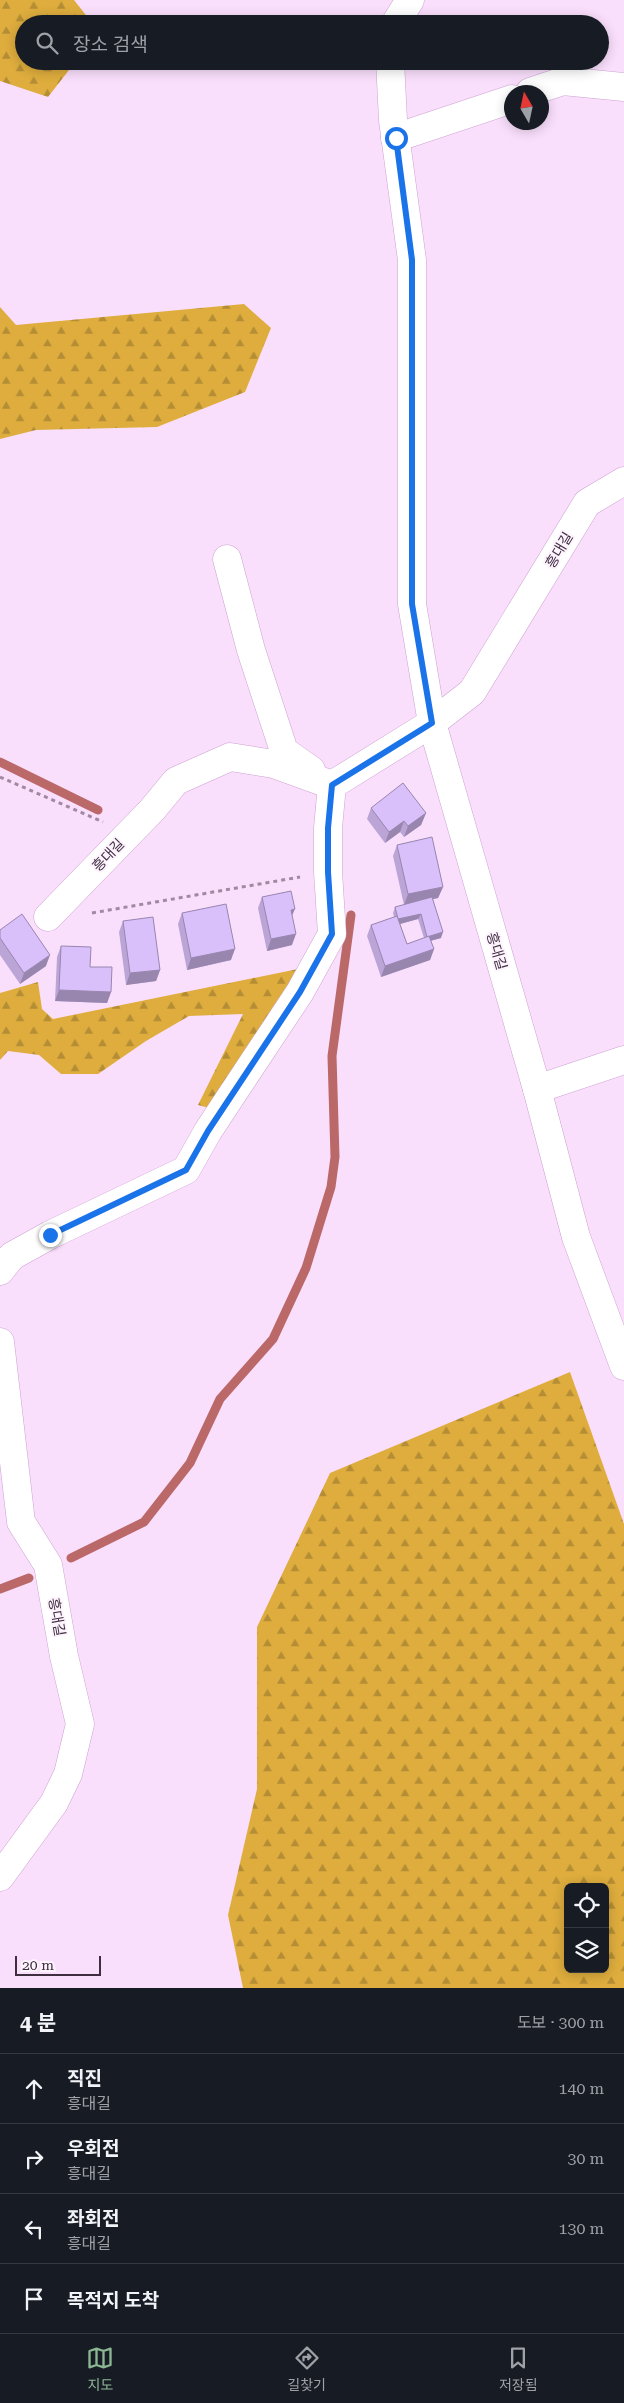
<!DOCTYPE html>
<html lang="ko">
<meta charset="utf-8">
<style>
body{margin:0;font-family:"Roboto Serif","Noto Sans KR",serif;background:#242831;color:#f1f3f6}
.controls{position:absolute;right:15px;bottom:15px;display:grid;overflow:hidden;border-radius:8px;box-shadow:0 2px 12px #0003}
.controls button{width:45px;height:45px;display:grid;place-items:center;padding:0;border:0;border-bottom:1px solid #363941;background:#171b24;color:#f1f3f6;font:25px sans-serif}
.compass{position:absolute;left:504px;top:85px;width:45px;height:45px;border-radius:50%;background:#171b24;box-shadow:0 2px 12px #0003;rotate:351deg}
.scale{position:absolute;left:15px;bottom:12px;width:86px;box-sizing:border-box;padding-left:5px;border:2px solid #3f2d40;border-top:0;font-size:14px;line-height:18px;white-space:nowrap;color:#3f2d40;-webkit-text-stroke:4px #fcf3fd;paint-order:stroke}
.stop{position:absolute;width:15px;height:15px;margin:-11px;border:4px solid #1a73e8;border-radius:50%;background:#fff}
.stop.end{background:#1a73e8;border-color:#fff;box-shadow:0 1px 5px #0008}
.list{margin:0;padding:0;list-style:none}
h2{display:flex;justify-content:space-between;align-items:center;height:65px;margin:0;padding:0 20px;font-size:21px}
h2 small{font-size:16px;font-weight:400;color:#9ea1a6}
.list li{display:grid;grid-template-columns:32px 1fr auto;gap:15px;align-items:center;box-sizing:border-box;height:70px;padding:0 20px;border-top:1px solid #363941}
.list b{display:block;font-size:19px;white-space:nowrap}
.list p{margin:0;font-size:16px;white-space:nowrap;color:#9ea1a6}
.list em{font-size:16px;font-style:normal;color:#9ea1a6}
.icon{flex:none;width:28px;height:28px;fill:none;stroke:currentColor;stroke-width:2;stroke-linecap:round;stroke-linejoin:round}
.map{position:relative;flex:none;width:624px;height:1988px;overflow:hidden}
.search{position:absolute;background:#171b24;box-shadow:0 2px 12px #0003;left:15px;right:15px;top:15px;height:55px;display:flex;align-items:center;gap:12px;box-sizing:border-box;padding:0 18px;border-radius:28px;color:#9ea1a6;font-size:19px}
.sheet{height:345px;background:#171b24}
nav{display:flex;justify-content:space-around;align-items:center;box-sizing:border-box;height:70px;border-top:1px solid #363941;background:#171b24;font-size:14px;color:#9ea1a6}
nav a{display:grid;justify-items:center;gap:2px}
nav .on{color:#8cb793}
.map>svg:first-child{display:block}
</style>
<div class="map">
<svg width="624" height="1988" viewBox="0 0 624 1988">
<defs>
<pattern id="forest-firs" width="22" height="20" patternUnits="userSpaceOnUse" patternTransform="scale(1.25)"><rect width="22" height="20" fill="#dead3d"/><path d="M5 1l3.5 6h-7zM16 11l3.5 6h-7z" fill="#b58d35"/></pattern>
</defs>
<rect width="100%" height="100%" fill="#fadffc"/>
<!-- forest -->
<g fill="url(#forest-firs)" fill-rule="evenodd">
<path d="M0 0H74L93 24H24V61H76L48 97 0 81Z"/>
<path d="M244 304 271 328 245 392 157 427 36 430 0 439V307L16 325Z"/>
<path d="M303 968 209 1108 198 1105 243 1014 189 1016 146 1041 98 1074H61L39 1055 8 1051 0 1060V993L38 982 42 1009 53 1019Z"/>
<path d="M570 1372 624 1524V1988H243L228 1915 257 1789V1627L330 1473ZM568 1887H605V1969H568Z"/>
</g>
<g fill="none" stroke-linecap="round" stroke-linejoin="round">
<!-- stream -->
<g stroke="#bb6869" stroke-width="9">
<path d="M0 762 98 810"/>
<path d="M71 1558 144 1522 190 1463 220 1399 273 1339 306 1268 331 1187 335 1157 332 1056 351 915"/>
<path d="M0 1589 29 1578"/>
</g>
<!-- minor casing -->
<g stroke="#cda2d1" stroke-width="29">
<g id="minor">
<path d="M395 24 410 0"/>
<path d="M390 61 393 120 412 260V604L432 723 537 1089 576 1237 624 1366"/>
<path d="M530 92 563 81 624 87"/>
<path d="M395 138 512 99"/>
<path d="M227 559 251 650 284 751 311 770"/>
<path d="M332 785 432 723 472 692 587 503 624 481"/>
<path d="M48 917 152 810 176 781 230 757 274 764 332 785"/>
<path d="M537 1089 624 1060"/>
<path d="M0 1271 12 1256 50 1235 186 1170 208 1131 300 992 332 934 328 872V828L332 785"/>
<path d="M0 1342 21 1522 48 1565 64 1656 80 1724 68 1774 54 1803 0 1877"/>
</g>
</g>
<!-- path -->
<g stroke="#a089a1" stroke-width="3" stroke-dasharray="4 4" stroke-linecap="butt">
<path d="M0 777 103 822"/>
<path d="M92 913 300 877"/>
</g>
<!-- minor -->
<use href="#minor" stroke="#fff" stroke-width="28"/>
</g>
<!-- wall -->
<g fill="#bba5d7" fill-rule="evenodd">
<path d="M371 808 426 813 421 825 404 837 400 832 385 843 367 819Z"/>
<path d="M397 845 443 887 438 898 433 899 441 938 431 941 434 949 430 960 381 977 367 936 371 925 394 917 393 913 395 907 404 905 393 856ZM418 919 424 938 407 944 400 924Z"/>
<path d="M262 897 292 916V945L267 951 258 908Z"/>
<path d="M182 913 231 960 187 970 178 924Z"/>
<path d="M123 921 160 970 156 981 126 985 119 932Z"/>
<path d="M0 930 46 966 20 984 0 955Z"/>
<path d="M61 946 90 967 111 992 107 1003 55 1001 57 957Z"/>
</g>
<!-- shaded-wall -->
<g fill="#9886af">
<path d="M426 813 421 825 404 837 408 826Z"/>
<path d="M404 821 400 832 385 843 389 832Z"/>
<path d="M443 887 438 898 404 905 408 894Z"/>
<path d="M295 909 290 920 291 910Z"/>
<path d="M421 914 418 919 396 925 398 919Z"/>
<path d="M443 932 441 938 425 942 427 937Z"/>
<path d="M296 934 292 945 267 951 271 939Z"/>
<path d="M235 949 231 960 187 970 191 958Z"/>
<path d="M434 949 430 960 381 977 385 966Z"/>
<path d="M50 955 46 966 20 984 24 973Z"/>
<path d="M160 970 156 981 126 985 130 973Z"/>
<path d="M59 990 111 992 107 1003 55 1001Z"/>
</g>
<!-- building -->
<g fill="#d9c0fa" stroke="#9886af">
<path d="M403 783 426 813 408 826 404 821 389 832 371 808Z"/>
<path d="M432 837 443 887 408 894 397 845Z"/>
<path d="M291 891 295 909 291 910 296 934 271 939 262 897Z"/>
<path d="M432 897 443 932 427 937 421 914 398 919 395 907Z"/>
<path d="M226 904 235 949 191 958 182 913Z"/>
<path d="M22 914 50 955 24 973 0 938V930Z"/>
<path d="M397 916 407 944 429 936 434 949 385 966 371 925Z"/>
<path d="M153 917 160 970 130 973 123 921Z"/>
<path d="M61 946 91 947 90 967H112L111 992 59 990Z"/>
</g>
<g fill="none" stroke-linecap="round" stroke-linejoin="round">
<!-- route -->
<path stroke="#1a73e8" stroke-width="6" d="M50 1235 186 1170 208 1131 300 992 332 934 328 872V828L332 785 432 723 412 604V260L396 138"/>
</g>
<g text-anchor="middle" dominant-baseline="central" stroke-width="4" stroke-linejoin="round" paint-order="stroke">
<!-- street labels -->
<g font-size="14" fill="#3f2d40" stroke="#fcf3fd">
<text transform="translate(559 550) rotate(-59)">흥대길</text>
<text transform="translate(108 855) rotate(-46)">흥대길</text>
<text transform="translate(497 951) rotate(74)">흥대길</text>
<text transform="translate(57 1617) rotate(80)">흥대길</text>
</g>
</g>
</svg>
<div class="controls">
<button><svg class="icon" aria-label="locate" viewBox="0 0 24 24"><circle cx="12" cy="12" r="6"/><path d="M12 2v4M12 18v4M2 12h4M18 12h4"/></svg></button>
<button><svg class="icon" aria-label="layers" viewBox="0 0 24 24"><path d="M12 4l9 5-9 5-9-5zM3 14l9 5 9-5"/></svg></button>
</div>
<svg class="compass" viewBox="-18 -18 36 36"><path d="M0-13l5 13h-10z" fill="#e53935"/><path d="M0 13l5-13h-10z" fill="#9ea1a6"/></svg>
<div class="scale">20 m</div>
<div class="stop" style="left:396px;top:138px"></div>
<div class="stop end" style="left:50px;top:1235px"></div>
<div class="search"><svg class="icon" aria-label="search" viewBox="0 0 24 24"><circle cx="10" cy="10" r="6"/><path d="M15 15l6 6"/></svg>장소 검색</div>
</div>
<section class="sheet">
<h2>4 분<small>도보 · 300 m</small></h2>
<ul class="list">
<li><svg class="icon" aria-label="ahead" viewBox="0 0 24 24"><path d="M12 20V5M6 11l6-6 6 6"/></svg><div><b>직진</b><p>흥대길</p></div><em>140 m</em></li>
<li><svg class="icon" aria-label="right" viewBox="0 0 24 24"><path d="M7 20v-9h11M14 6l5 5-5 5"/></svg><div><b>우회전</b><p>흥대길</p></div><em>30 m</em></li>
<li><svg class="icon" aria-label="left" viewBox="0 0 24 24"><path d="M17 20v-9H6M10 6l-5 5 5 5"/></svg><div><b>좌회전</b><p>흥대길</p></div><em>130 m</em></li>
<li><svg class="icon" aria-label="arrive" viewBox="0 0 24 24"><path d="M6 21V4h12l-3 4 3 4H6"/></svg><div><b>목적지 도착</b></div></li>
</ul>
</section>
<nav>
<a class="on"><svg class="icon" aria-label="map" viewBox="0 0 24 24"><path d="M3 6l6-2 6 2 6-2v14l-6 2-6-2-6 2zM9 4v14M15 6v14"/></svg>지도</a>
<a><svg class="icon" aria-label="directions" viewBox="0 0 24 24"><path d="M12 3l9 9-9 9-9-9zM9 14v-3h6M13 9l2 2-2 2"/></svg>길찾기</a>
<a><svg class="icon" aria-label="saved" viewBox="0 0 24 24"><path d="M7 4h10v16l-5-4-5 4z"/></svg>저장됨</a>
</nav>
